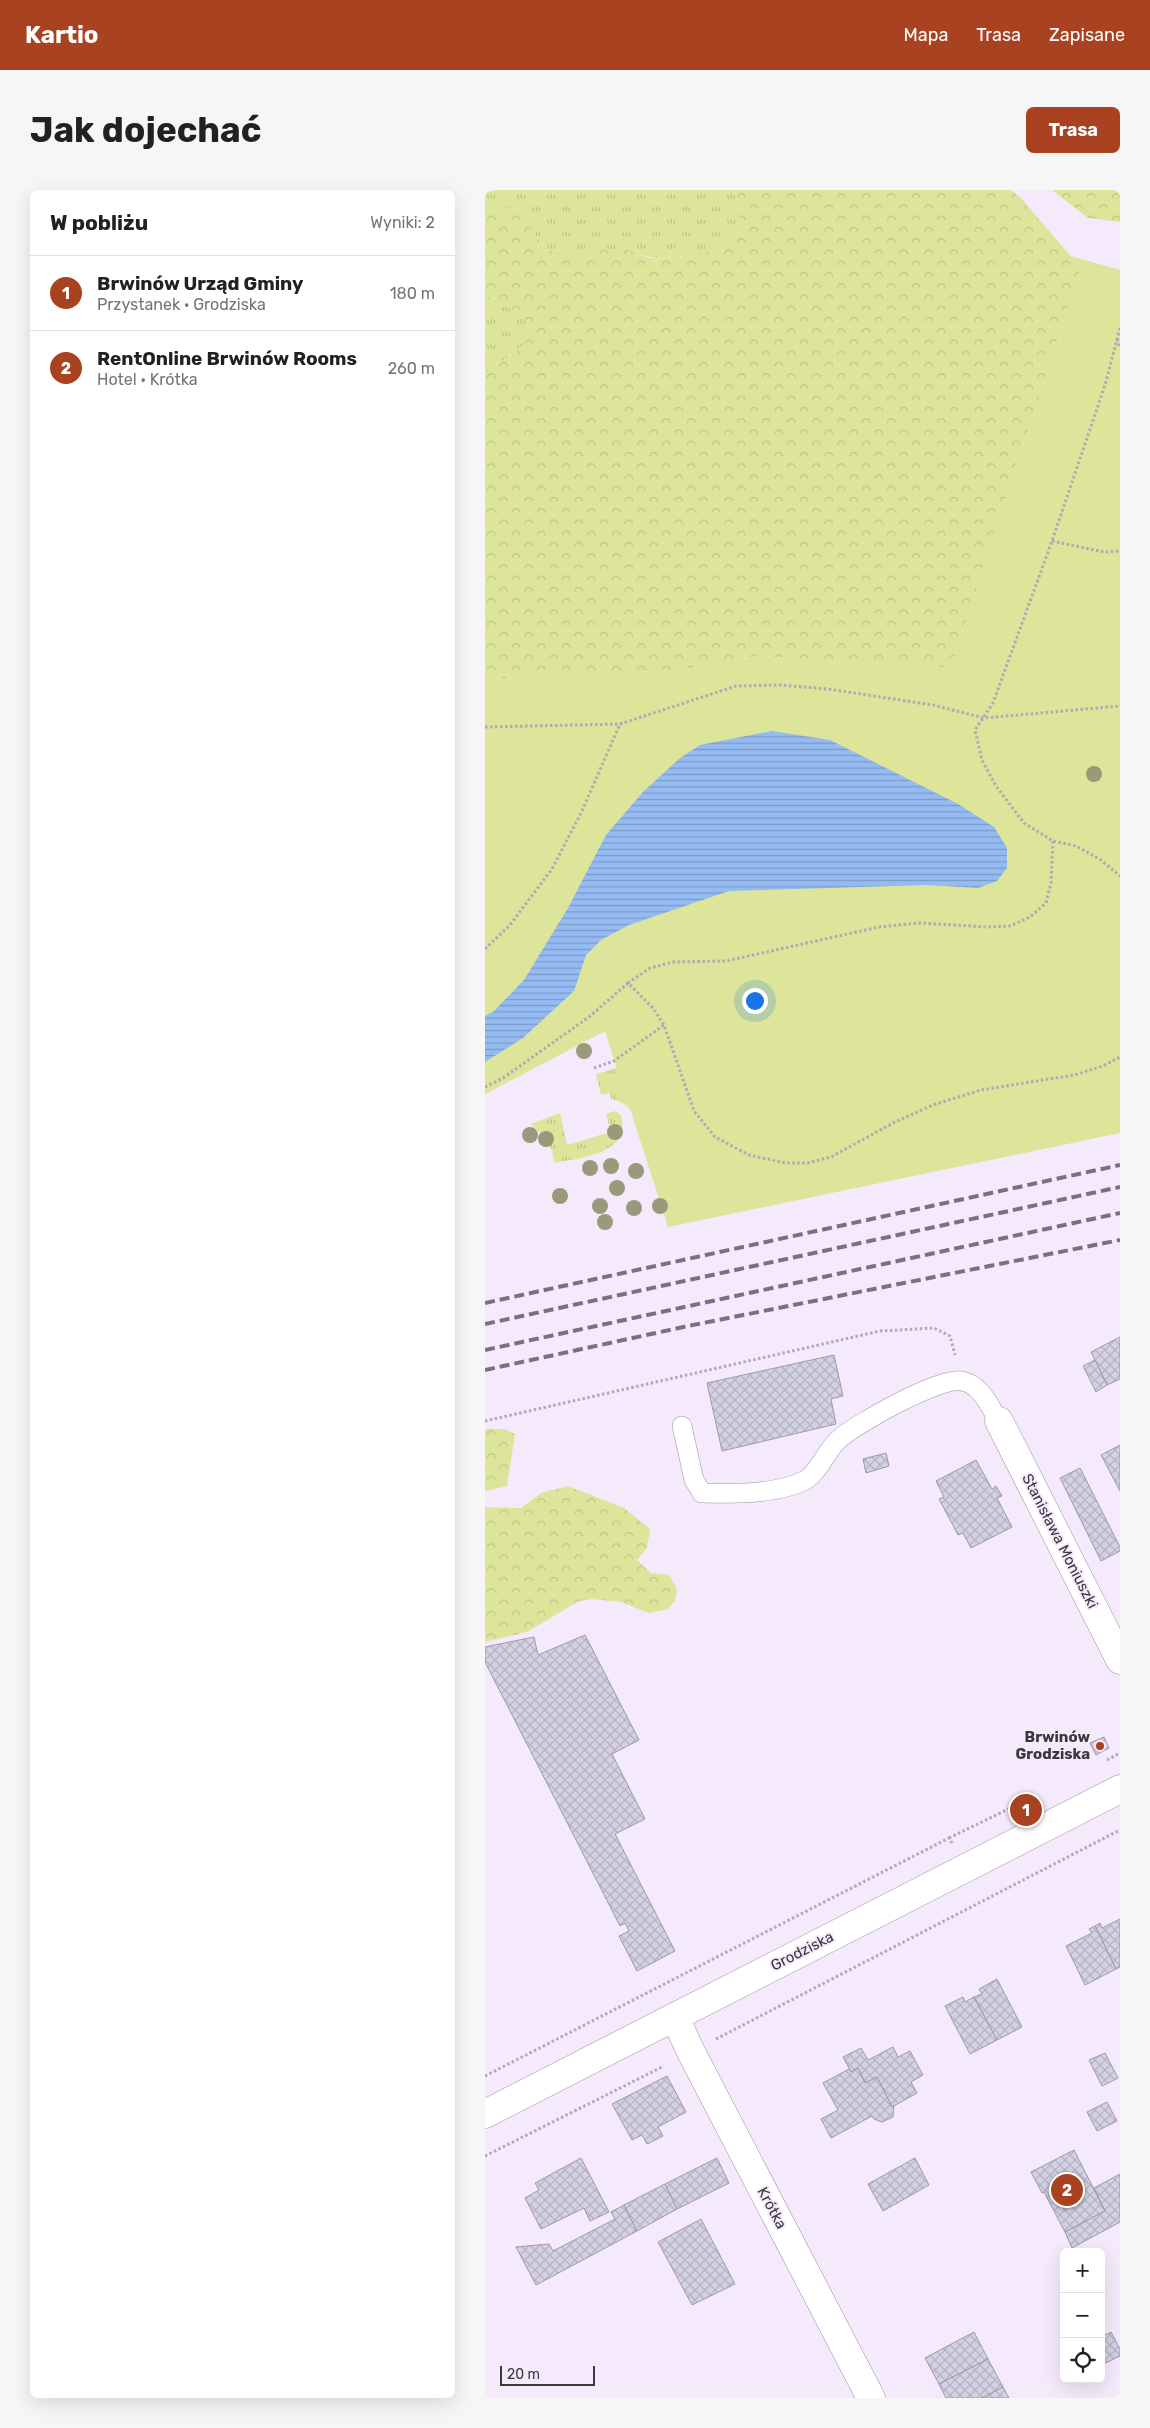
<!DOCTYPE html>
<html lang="pl">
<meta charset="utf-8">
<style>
body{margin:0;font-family:Rubik,sans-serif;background:#f6f6f6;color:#202124}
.controls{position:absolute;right:15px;bottom:15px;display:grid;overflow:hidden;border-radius:8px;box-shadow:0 5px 20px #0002}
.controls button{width:45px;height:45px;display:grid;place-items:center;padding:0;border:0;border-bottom:1px solid #e0e0e0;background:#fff;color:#202124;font:25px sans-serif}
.scale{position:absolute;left:15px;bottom:12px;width:95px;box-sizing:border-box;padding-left:5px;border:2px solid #3b373d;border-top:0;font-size:14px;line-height:18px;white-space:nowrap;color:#3b373d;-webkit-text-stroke:4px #f5eafb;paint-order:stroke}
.you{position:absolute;left:269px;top:810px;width:18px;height:18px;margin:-12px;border:4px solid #fff;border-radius:50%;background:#1a73e8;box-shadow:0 0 0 8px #1a73e833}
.badge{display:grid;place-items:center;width:32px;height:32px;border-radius:50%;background:#a94221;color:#fff;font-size:16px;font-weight:700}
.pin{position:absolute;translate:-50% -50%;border:2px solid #fff;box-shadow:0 1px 5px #0006}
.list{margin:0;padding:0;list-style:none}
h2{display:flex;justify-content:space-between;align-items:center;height:65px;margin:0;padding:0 20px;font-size:21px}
h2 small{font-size:16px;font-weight:400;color:#757577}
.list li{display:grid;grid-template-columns:32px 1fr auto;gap:15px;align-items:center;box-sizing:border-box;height:75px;padding:0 20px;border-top:1px solid #e0e0e0}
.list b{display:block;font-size:19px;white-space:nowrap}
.list p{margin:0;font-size:16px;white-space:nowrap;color:#757577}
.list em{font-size:16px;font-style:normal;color:#757577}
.icon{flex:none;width:28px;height:28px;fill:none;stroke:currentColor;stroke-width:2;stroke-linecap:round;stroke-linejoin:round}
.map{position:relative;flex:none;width:635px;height:2208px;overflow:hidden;border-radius:8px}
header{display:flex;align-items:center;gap:30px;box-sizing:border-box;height:70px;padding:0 25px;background:#a94221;color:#fff}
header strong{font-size:24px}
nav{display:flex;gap:28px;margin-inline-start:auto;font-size:18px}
.intro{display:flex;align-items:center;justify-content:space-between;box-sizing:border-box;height:120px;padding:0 30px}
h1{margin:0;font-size:35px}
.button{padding:12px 22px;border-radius:8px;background:#a94221;color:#fff;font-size:18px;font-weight:700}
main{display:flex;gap:30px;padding:0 30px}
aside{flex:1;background:#fff;border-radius:8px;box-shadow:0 5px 20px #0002}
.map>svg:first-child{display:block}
</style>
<header>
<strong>Kartio</strong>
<nav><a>Mapa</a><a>Trasa</a><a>Zapisane</a></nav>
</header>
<div class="intro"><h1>Jak dojechać</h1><a class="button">Trasa</a></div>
<main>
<aside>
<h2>W pobliżu<small>Wyniki: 2</small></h2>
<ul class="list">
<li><span class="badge">1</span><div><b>Brwinów Urząd Gminy</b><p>Przystanek · Grodziska</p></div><em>180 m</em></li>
<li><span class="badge">2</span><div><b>RentOnline Brwinów Rooms</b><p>Hotel · Krótka</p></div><em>260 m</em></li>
</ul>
</aside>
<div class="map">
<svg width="635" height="2208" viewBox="0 0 635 2208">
<defs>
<pattern id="grass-tufts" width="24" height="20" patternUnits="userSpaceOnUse" patternTransform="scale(1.25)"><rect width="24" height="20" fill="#dce599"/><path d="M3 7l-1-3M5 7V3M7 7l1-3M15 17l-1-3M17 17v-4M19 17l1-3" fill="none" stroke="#bec585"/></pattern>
<pattern id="forest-crowns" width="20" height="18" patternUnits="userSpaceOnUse" patternTransform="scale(1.25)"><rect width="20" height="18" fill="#dce599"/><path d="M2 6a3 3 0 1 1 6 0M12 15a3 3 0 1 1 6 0" fill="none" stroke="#bec585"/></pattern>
<pattern id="water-rules" width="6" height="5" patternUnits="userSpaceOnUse" patternTransform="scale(1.25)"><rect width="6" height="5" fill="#95bbf3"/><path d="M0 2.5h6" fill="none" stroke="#7b99c6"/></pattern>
<pattern id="building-cross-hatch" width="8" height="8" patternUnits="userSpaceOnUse" patternTransform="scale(1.25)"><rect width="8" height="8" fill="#d3d1e3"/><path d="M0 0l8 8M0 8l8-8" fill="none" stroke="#b6b4c4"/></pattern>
</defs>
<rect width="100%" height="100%" fill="#f5eafb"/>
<!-- grass -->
<g fill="url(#grass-tufts)">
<path d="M12 0H248C255 11 257 24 251 36 247 46 242 53 232 59 223 64 175 70 165 67 155 65 145 59 135 59 115 58 92 71 71 63 54 56 46 37 36 24L7 21 0 24V3Z"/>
<path d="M0 106C16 111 56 130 40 152 31 165 13 173 0 183Z"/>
<path d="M132 878 145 919 136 912 126 909 125 903 116 905 111 884Z"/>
<path d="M130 921 136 925C147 964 95 968 69 973 68 954 59 945 45 934L75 923 82 955 126 942 121 924Z"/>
</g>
<!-- forest -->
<g fill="url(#forest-crowns)">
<path d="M248 0H525L535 7 596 78 466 478 274 466 195 480 0 489V183C13 173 31 165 40 152 56 130 16 111 0 106V24C47 0 38 52 72 63 93 70 115 57 136 59 146 59 155 65 165 68 179 70 215 64 229 60 236 58 245 49 248 43 255 28 258 14 248 0Z"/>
<path d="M567 0H635V32L603 28Z"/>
<path d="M2 1239H20L30 1244 22 1296 0 1301V1240Z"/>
<path d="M83 1296 139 1318 165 1339 162 1358 152 1370 166 1383 184 1385 192 1399 190 1411 183 1419 164 1423 136 1412 107 1409 94 1411 42 1442 0 1452V1317L36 1318 56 1303Z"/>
</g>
<!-- park -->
<path fill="#dce599" d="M586 66 635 80V943L183 1037 120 841 0 904V489L195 480 274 466 466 478 596 78Z"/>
<!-- water -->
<path fill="url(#water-rules)" d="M287 541 345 550 473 614 509 637 522 658V678L512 691 493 698 442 695 244 701 144 735 116 750 101 765 89 801 38 848 0 872V826L8 822 39 790 83 718 121 645 158 602 195 568 215 555Z"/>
<!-- building -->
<g fill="url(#building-cross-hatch)" stroke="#9c9aab">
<path d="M635 1147V1189L622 1195 606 1162Z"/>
<path d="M349 1165 358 1206 346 1209 351 1234 237 1261 222 1193Z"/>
<path d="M610 1170 622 1195 611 1202 598 1176Z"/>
<path d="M635 1255V1301L616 1265Z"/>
<path d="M401 1263 404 1276 381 1283 378 1269Z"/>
<path d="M491 1270 507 1299 511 1296 517 1306 512 1308 527 1337 486 1358 478 1343 473 1345 454 1309 459 1307 451 1291Z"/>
<path d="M595 1278 635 1357V1361L616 1371 575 1288Z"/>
<path d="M100 1445 154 1550 127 1564 160 1629 130 1644 190 1761 152 1781 134 1746 144 1741 140 1733 135 1736 1 1474 0 1467V1457L49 1447 53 1465Z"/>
<path d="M619 1547 624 1558 611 1565 605 1553Z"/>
<path d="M635 1729V1777L631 1779 610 1736 615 1733 617 1738Z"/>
<path d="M610 1736 631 1779 600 1795 581 1756 607 1743 604 1739Z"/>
<path d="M512 1789 537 1837 512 1850 489 1807 497 1804 494 1799Z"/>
<path d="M478 1807 480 1812 489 1807 512 1850 485 1864 460 1816Z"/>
<path d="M408 1857 413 1867 425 1861 438 1885 426 1892 432 1903 407 1917 392 1887 380 1893 373 1878 366 1882 358 1867 376 1858 383 1870Z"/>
<path d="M620 1863 633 1888 617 1896 604 1870Z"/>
<path d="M373 1878 380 1893 392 1887 407 1917 409 1915 408 1927 397 1932 389 1929 387 1926 346 1948 336 1929 353 1920 338 1893 364 1879 366 1882Z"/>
<path d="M182 1886 201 1922 173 1937 178 1946 162 1954 157 1945 147 1950 127 1914Z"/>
<path d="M622 1912 632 1931 612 1941 602 1922Z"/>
<path d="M589 1960 620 2021 580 2042 559 2002 557 2003 546 1982Z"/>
<path d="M96 1968 124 2022 105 2031 99 2018 56 2039 40 2008 54 2000 50 1993Z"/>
<path d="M232 1968 244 1993 192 2019 180 1994Z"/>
<path d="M430 1968 444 1995 398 2021 383 1994Z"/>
<path d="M635 1984V2032L587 2058 580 2042 620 2021 609 1998Z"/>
<path d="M180 1994 192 2019 152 2041 139 2015Z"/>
<path d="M139 2015 152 2041 51 2095 31 2057 64 2054 68 2061 130 2029 126 2022Z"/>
<path d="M216 2029 250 2094 207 2115 173 2052Z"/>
<path d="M489 2142 503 2169 454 2194 440 2168Z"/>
<path d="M626 2142 635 2159V2166L616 2175V2147Z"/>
<path d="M503 2169 518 2197 497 2208H461L454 2194Z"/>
<path d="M518 2197 524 2208H497Z"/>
</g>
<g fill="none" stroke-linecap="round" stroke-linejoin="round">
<!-- service casing -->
<g stroke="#9c91a0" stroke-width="20">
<path id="service" d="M197 1236 209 1290 217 1303C246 1304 297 1304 322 1289 334 1281 341 1262 352 1251 368 1235 456 1186 477 1191 497 1195 504 1216 514 1231"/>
</g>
<!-- minor casing -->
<g stroke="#9c91a0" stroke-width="29">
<g id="minor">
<path d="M514 1231 635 1470"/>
<path d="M190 1827 206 1862 386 2208"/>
</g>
</g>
<!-- tertiary casing -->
<g stroke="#9c91a0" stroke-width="29">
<path id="tertiary" d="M0 1924 635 1599"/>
</g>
<!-- path -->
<g stroke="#b1a9b6" stroke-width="3" stroke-dasharray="2.5 2.5" stroke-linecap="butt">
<path d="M635 138 620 195 567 351 508 513 490 540 497 570 511 596 539 633 568 651 591 656 616 670 635 686"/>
<path d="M632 149 635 158"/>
<path d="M567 351 619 362 635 361"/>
<path d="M0 537 135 534 251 496 295 495 343 499 448 515 499 528 635 516"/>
<path d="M568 651 566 693 561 713 545 727 525 736 503 737 435 733 394 737 241 771 188 772 165 778 143 793 168 818 179 835 209 921 230 947 264 965 301 973H323L346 967 410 932 448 915 496 900 589 885 618 876 635 867"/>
<path d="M0 759 25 735 67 679 97 621 135 534"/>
<path d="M109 878 129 871 179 835"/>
<path d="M0 897 18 888 104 827 143 793"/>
<path d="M0 1231 395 1141 449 1138 465 1146 470 1165"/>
<path d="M622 1570 635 1563"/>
<path d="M464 1648 550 1606"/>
<path d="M231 1849 635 1640"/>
<path d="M0 1886 464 1648 467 1653"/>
<path d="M0 1966 179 1876"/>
</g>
<!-- service -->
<use href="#service" stroke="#fff" stroke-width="19"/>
<!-- minor -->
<use href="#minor" stroke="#fff" stroke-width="28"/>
<!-- tertiary -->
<use href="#tertiary" stroke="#fff" stroke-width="28"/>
<!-- rail -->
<g stroke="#79727c" stroke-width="4" stroke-dasharray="10 5" stroke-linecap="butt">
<path d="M0 1113 635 975"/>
<path d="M0 1134 635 997"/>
<path d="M0 1160 635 1023"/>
<path d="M0 1180 203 1136 635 1050"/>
</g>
</g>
<!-- trees -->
<g fill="#9b997c">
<circle cx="609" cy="584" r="8"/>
<circle cx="99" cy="861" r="8"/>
<circle cx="130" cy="942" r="8"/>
<circle cx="45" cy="945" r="8"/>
<circle cx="61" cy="949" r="8"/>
<circle cx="126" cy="976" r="8"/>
<circle cx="105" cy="978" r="8"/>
<circle cx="151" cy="981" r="8"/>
<circle cx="132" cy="998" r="8"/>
<circle cx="75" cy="1006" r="8"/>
<circle cx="115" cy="1016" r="8"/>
<circle cx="175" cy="1016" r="8"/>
<circle cx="149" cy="1018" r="8"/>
<circle cx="120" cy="1032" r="8"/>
</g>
<!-- markers -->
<circle fill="#a94221" stroke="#f5eafb" stroke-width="2" cx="615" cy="1556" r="5"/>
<g text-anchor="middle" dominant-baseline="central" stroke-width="4" stroke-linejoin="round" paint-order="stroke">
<!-- street labels -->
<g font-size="15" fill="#3b373d" stroke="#f5eafb">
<text transform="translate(575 1351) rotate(63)">Stanisława Moniuszki</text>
<text transform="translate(317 1761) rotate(-27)">Grodziska</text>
<text transform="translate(287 2018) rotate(62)">Krótka</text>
</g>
<!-- poi labels -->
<g font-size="15" font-weight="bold" fill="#3b373d" stroke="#f5eafb" text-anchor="end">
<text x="605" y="1547">Brwinów<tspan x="605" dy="17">Grodziska</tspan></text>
</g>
</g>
</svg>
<div class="controls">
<button>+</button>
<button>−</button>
<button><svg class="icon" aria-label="locate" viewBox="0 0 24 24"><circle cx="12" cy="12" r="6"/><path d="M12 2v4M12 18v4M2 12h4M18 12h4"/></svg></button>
</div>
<div class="scale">20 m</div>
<div class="you"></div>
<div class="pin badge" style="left:541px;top:1620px">1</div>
<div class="pin badge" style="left:582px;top:2000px">2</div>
</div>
</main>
